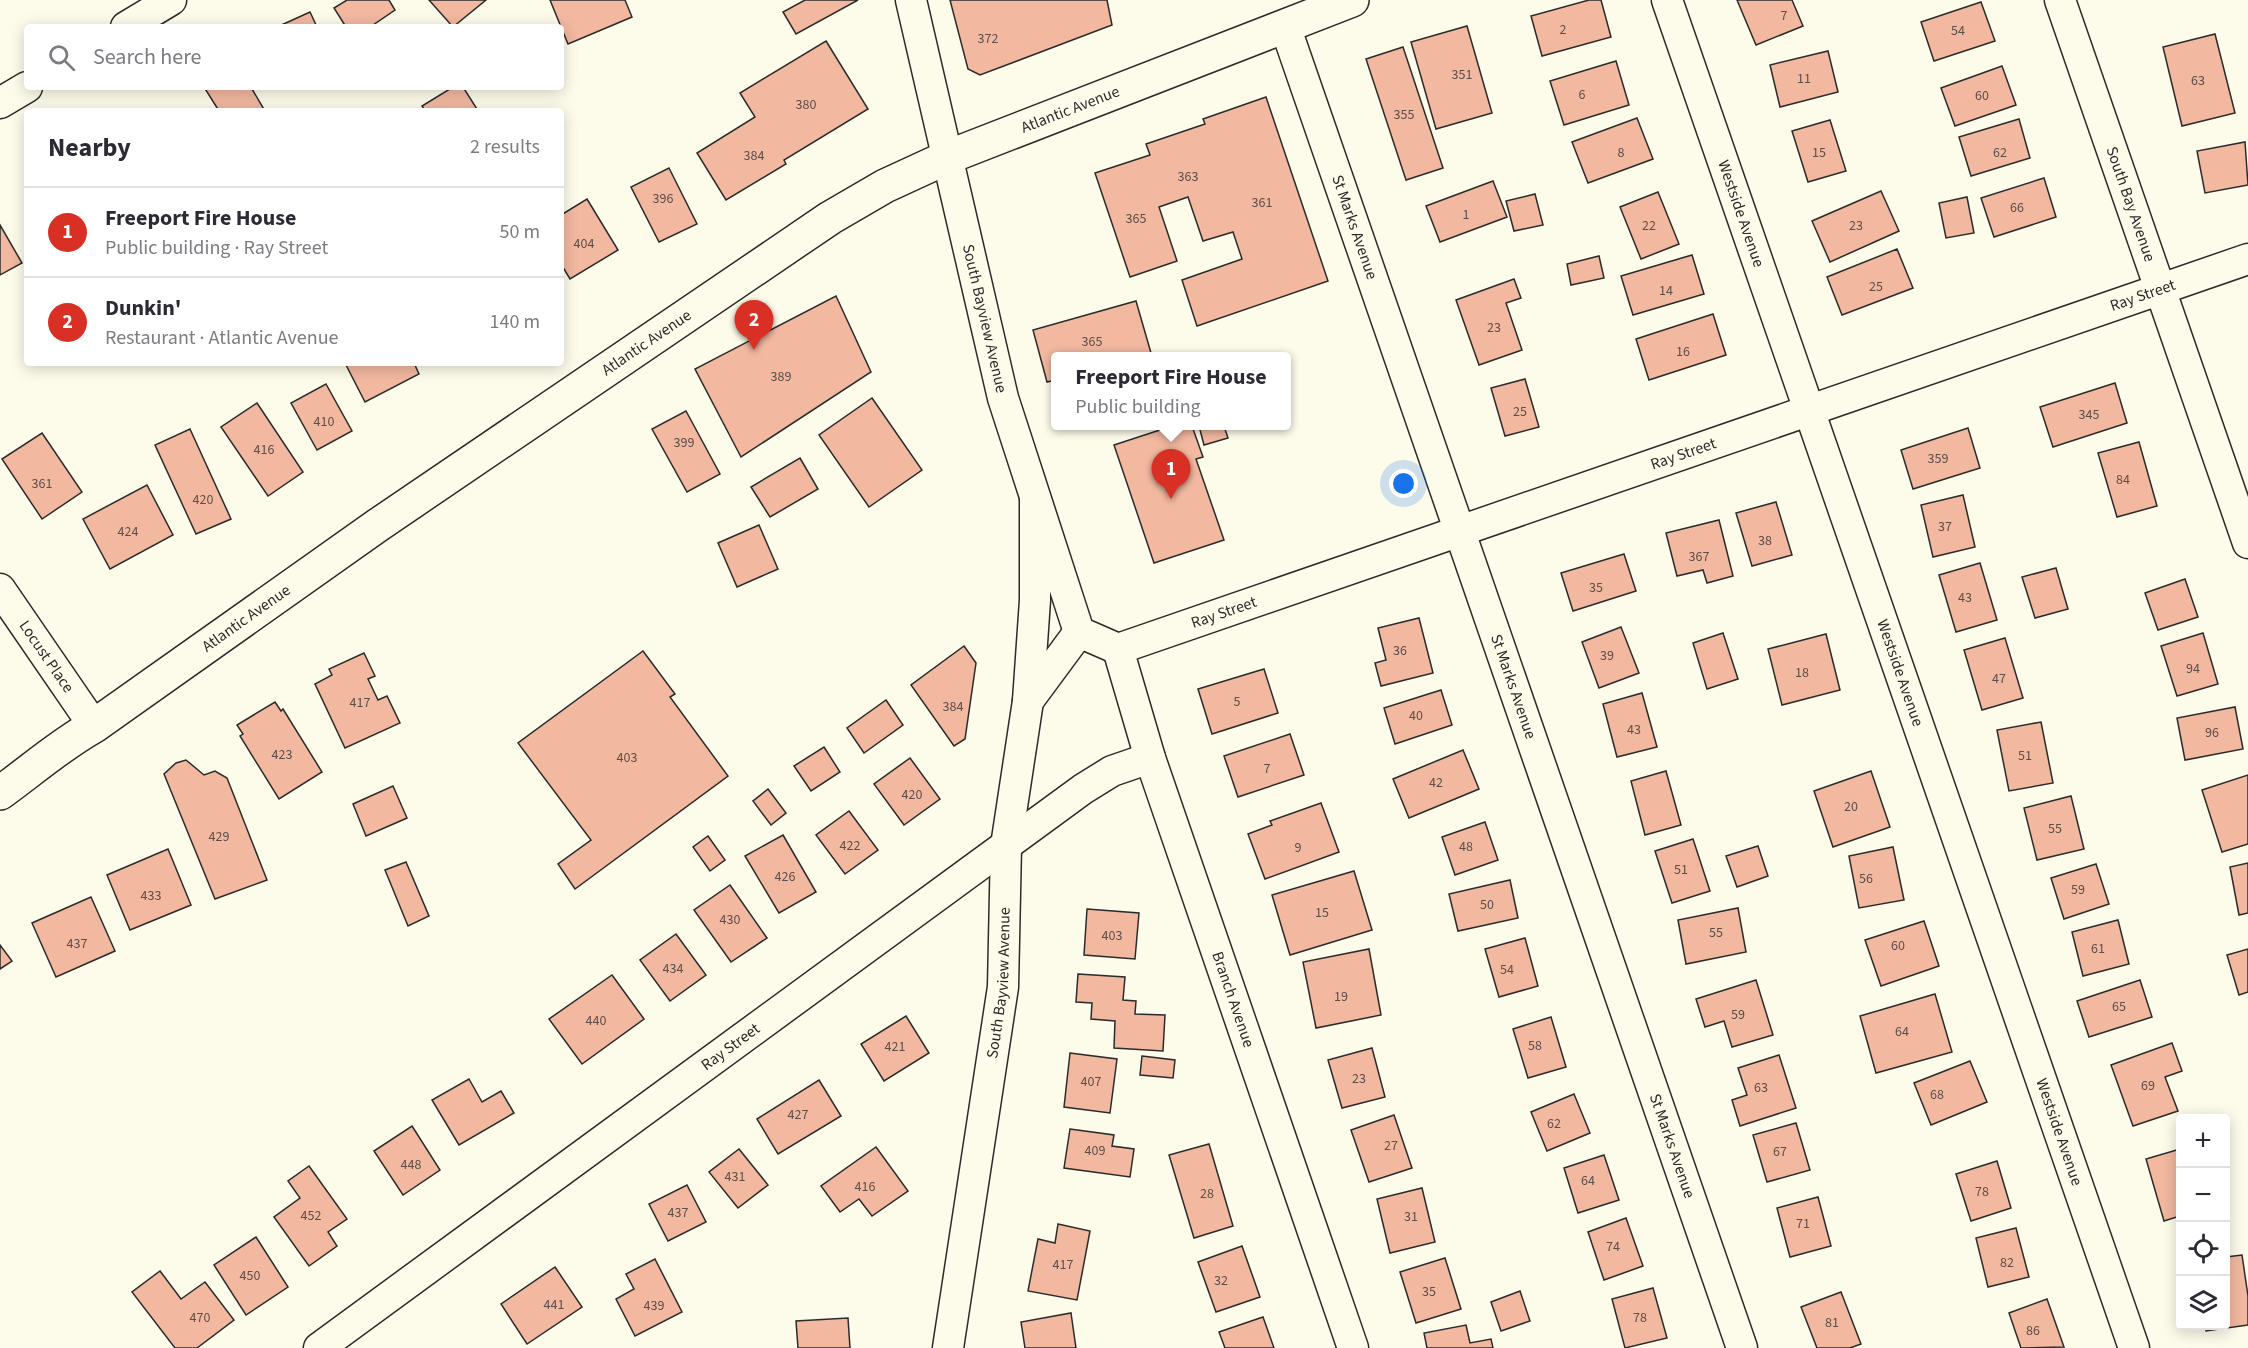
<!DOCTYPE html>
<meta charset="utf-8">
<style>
body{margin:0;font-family:"Source Sans 3",sans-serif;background:#f2f2f3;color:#2b2b33}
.controls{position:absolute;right:18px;bottom:18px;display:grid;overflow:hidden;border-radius:6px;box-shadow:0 3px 15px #0003}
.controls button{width:54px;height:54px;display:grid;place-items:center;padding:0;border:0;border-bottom:2px solid #e1e1e2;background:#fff;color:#2b2b33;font:30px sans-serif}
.you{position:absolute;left:1404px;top:484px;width:21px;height:21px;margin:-15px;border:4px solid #fff;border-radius:50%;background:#1a73e8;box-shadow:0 0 0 9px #1a73e833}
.badge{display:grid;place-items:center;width:39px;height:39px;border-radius:50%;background:#d93025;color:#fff;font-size:20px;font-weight:700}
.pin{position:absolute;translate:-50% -50px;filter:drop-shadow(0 2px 3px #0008)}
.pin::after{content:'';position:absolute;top:32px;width:21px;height:18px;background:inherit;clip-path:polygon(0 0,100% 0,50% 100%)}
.popup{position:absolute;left:1051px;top:352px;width:240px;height:78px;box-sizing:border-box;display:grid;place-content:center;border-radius:6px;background:#fff;filter:drop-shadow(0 2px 4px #0005);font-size:20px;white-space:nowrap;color:#7c7c81}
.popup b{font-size:22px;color:#2b2b33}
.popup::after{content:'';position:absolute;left:50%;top:100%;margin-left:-12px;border:12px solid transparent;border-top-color:#fff}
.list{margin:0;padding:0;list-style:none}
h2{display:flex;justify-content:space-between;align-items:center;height:78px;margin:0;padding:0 24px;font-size:26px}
h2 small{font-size:20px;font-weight:400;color:#7c7c81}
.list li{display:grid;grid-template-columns:39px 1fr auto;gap:18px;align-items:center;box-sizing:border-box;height:90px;padding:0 24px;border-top:2px solid #e1e1e2}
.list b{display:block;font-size:22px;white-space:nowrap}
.list p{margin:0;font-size:20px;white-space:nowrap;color:#7c7c81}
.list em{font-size:20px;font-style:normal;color:#7c7c81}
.icon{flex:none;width:33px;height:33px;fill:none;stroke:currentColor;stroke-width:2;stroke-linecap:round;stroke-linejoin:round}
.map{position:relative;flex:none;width:2248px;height:1348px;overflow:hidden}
.search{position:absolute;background:#fff;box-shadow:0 3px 15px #0003;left:24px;top:24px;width:540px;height:66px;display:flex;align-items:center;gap:15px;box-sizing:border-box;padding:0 21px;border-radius:6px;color:#7c7c81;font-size:22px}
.panel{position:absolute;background:#fff;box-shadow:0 3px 15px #0003;left:24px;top:108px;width:540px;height:258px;border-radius:6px}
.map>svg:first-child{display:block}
</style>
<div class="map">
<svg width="2248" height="1348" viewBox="0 0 2248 1348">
<rect width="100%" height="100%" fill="#fdfbea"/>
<!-- building -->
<g fill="#f2b8a0" stroke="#2b2b2b" stroke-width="1.5">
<path d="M347 0H389L395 10 370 27H346L334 8Z"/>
<path d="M429 0H486L453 27Z"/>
<path d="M550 0H625L632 17 568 44Z"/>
<path d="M805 0H858L796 34 783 12Z"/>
<path d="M950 0H1107L1112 25 980 75 968 69Z"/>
<path d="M1589 0H1601L1611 37 1542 56 1531 16Z"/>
<path d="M1737 0H1792L1803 26 1756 45Z"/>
<path d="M1981 2 1995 41 1934 61 1921 22Z"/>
<path d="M310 12 317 27H277Z"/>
<path d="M1467 26 1492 113 1436 129 1411 42Z"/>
<path d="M2215 34 2235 113 2182 126 2163 47Z"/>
<path d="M826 41 868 109 784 160 786 164 726 200 697 153 755 117 740 93Z"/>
<path d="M1403 47 1443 168 1406 180 1366 59Z"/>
<path d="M1828 51 1838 92 1780 107 1770 65Z"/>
<path d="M1616 61 1629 105 1564 125 1550 81Z"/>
<path d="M2002 66 2016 105 1955 126 1941 88Z"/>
<path d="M204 87H254L252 89 265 111H219Z"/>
<path d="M453 87H463L477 109 425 111 422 106Z"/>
<path d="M1266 97 1328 281 1197 326 1182 280 1242 259 1233 232 1203 241 1188 197 1159 207 1177 261 1130 277 1095 173 1150 155 1146 144 1205 124 1203 119Z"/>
<path d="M1637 118 1653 159 1588 183 1572 142Z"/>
<path d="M2019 119 2030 158 1971 176 1959 137Z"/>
<path d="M1830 120 1846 171 1808 182 1792 131Z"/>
<path d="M2245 142 2248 185 2205 193 2197 151Z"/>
<path d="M669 168 697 224 659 242 631 187Z"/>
<path d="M2044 178 2056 217 1994 237 1981 198Z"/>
<path d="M1493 181 1507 217 1440 242 1426 206Z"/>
<path d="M1881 191 1899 231 1830 262 1812 221Z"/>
<path d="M1658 192 1679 244 1641 259 1620 207Z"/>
<path d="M1535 194 1543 225 1514 231 1506 201Z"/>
<path d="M1967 197 1974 233 1946 238 1939 203Z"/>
<path d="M587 199 618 250 570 279 561 264V215Z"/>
<path d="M0 225 22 263 0 275Z"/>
<path d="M1897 249 1913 288 1842 315 1827 277Z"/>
<path d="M1692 255 1704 294 1633 315 1621 276Z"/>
<path d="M1599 256 1604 278 1571 285 1567 264Z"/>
<path d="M1514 279 1521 298 1506 303 1522 350 1479 365 1456 300Z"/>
<path d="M836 296 871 372 741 457 695 369Z"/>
<path d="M1136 301 1151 353 1138 356H1056V380L1047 382 1033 330Z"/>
<path d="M1713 314 1726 355 1649 380 1636 339Z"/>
<path d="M345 363H414L419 374 365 402Z"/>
<path d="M1525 379 1539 427 1505 436 1491 388Z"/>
<path d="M2115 383 2127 423 2053 447 2040 407Z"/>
<path d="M326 384 352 431 317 450 291 403Z"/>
<path d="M872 398 922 470 869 507 819 435Z"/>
<path d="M257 403 303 472 268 496 221 427Z"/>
<path d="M686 411 720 474 687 492 652 429Z"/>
<path d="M1172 426H1192L1203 457 1196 459 1224 540 1154 563 1114 445Z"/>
<path d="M1199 426H1224L1228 438 1204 445Z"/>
<path d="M1968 428 1980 468 1913 489 1901 450Z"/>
<path d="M190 429 231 519 196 534 155 445Z"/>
<path d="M42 433 82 492 42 519 2 459Z"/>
<path d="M2139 442 2157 506 2117 517 2098 453Z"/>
<path d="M800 458 818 489 770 517 751 487Z"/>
<path d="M147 485 173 535 110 569 83 519Z"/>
<path d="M1963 495 1975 547 1933 557 1921 505Z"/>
<path d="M1776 502 1792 555 1752 566 1736 513Z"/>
<path d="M1719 520 1733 576 1707 583 1703 570 1677 576 1666 533Z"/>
<path d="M759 525 778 569 737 587 718 543Z"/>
<path d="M1624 554 1636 591 1573 611 1561 573Z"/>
<path d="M1980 563 1997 620 1956 632 1939 575Z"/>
<path d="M2056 568 2068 609 2035 618 2022 577Z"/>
<path d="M2185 579 2198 617 2158 630 2145 593Z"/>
<path d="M1419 618 1433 673 1381 686 1375 663 1386 660 1378 628Z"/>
<path d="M1621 627 1639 673 1599 688 1582 642Z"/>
<path d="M1723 633 1738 679 1707 689 1693 643Z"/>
<path d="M2203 633 2218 684 2177 696 2161 646Z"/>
<path d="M1826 634 1840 690 1782 705 1768 649Z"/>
<path d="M2005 638 2023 698 1982 710 1964 650Z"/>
<path d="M964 646 976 663 965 739 954 746 911 685Z"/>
<path d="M643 651 675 694 670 697 728 776 575 889 558 864 591 840 518 743Z"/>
<path d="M364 653 375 676 368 679 378 700 387 696 400 723 345 748 315 684 332 675 329 669Z"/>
<path d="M1264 669 1278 713 1212 734 1198 689Z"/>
<path d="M1441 690 1452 725 1395 744 1384 708Z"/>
<path d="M1642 693 1657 747 1617 757 1603 704Z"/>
<path d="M886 700 903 725 864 753 847 728Z"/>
<path d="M275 702 281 711 283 709 322 772 279 799 240 736 243 734 237 725Z"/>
<path d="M2235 707 2243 749 2185 760 2177 718Z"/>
<path d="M2041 722 2053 783 2009 791 1997 730Z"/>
<path d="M1290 734 1304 775 1238 797 1224 756Z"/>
<path d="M824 747 840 772 811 791 794 766Z"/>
<path d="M1463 750 1479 789 1409 818 1393 779Z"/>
<path d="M910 758 940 799 904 825 874 784Z"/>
<path d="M186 760 204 775 215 771 227 778 267 880 215 899 164 774 176 763Z"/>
<path d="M1666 771 1681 825 1645 835 1631 781Z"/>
<path d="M1871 771 1890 827 1833 847 1814 791Z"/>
<path d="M2248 775V844L2222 852 2202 790Z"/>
<path d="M393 786 407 818 366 836 353 804Z"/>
<path d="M768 789 786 813 771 825 753 801Z"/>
<path d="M2071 796 2084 849 2037 860 2024 808Z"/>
<path d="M1321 803 1339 852 1265 879 1248 834 1272 825 1270 821Z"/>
<path d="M849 811 878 850 845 874 816 835Z"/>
<path d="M1485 822 1498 860 1455 875 1442 837Z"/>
<path d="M783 835 816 892 779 913 745 856Z"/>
<path d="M708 836 725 860 710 871 693 847Z"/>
<path d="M1693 839 1710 891 1672 903 1655 851Z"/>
<path d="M1758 846 1768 876 1737 887 1726 856Z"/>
<path d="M1893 847 1904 900 1859 908 1849 856Z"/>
<path d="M168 849 191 905 130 930 107 875Z"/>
<path d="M406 862 429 916 408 926 385 870Z"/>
<path d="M2248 863V913L2239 915 2230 867Z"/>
<path d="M2096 864 2109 904 2064 919 2051 878Z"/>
<path d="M1354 871 1372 930 1290 955 1272 895Z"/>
<path d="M1510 880 1518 918 1458 931 1449 894Z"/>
<path d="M730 885 767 938 731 962 694 910Z"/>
<path d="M91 897 115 951 56 977 32 923Z"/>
<path d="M1738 908 1746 952 1686 964 1678 920Z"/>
<path d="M1087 909 1139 913 1135 959 1084 955Z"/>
<path d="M2118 920 2129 964 2083 976 2072 932Z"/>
<path d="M1924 921 1939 966 1881 986 1865 940Z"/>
<path d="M676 934 706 975 670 1001 640 960Z"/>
<path d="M1525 938 1538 986 1499 997 1485 949Z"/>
<path d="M0 945 12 961 0 969Z"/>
<path d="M1369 949 1381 1015 1316 1028 1303 962Z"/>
<path d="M2248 949V992L2239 995 2227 955Z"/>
<path d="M1078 974 1125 977 1123 1000 1136 1001 1135 1014 1165 1015 1163 1051 1114 1048 1115 1021 1091 1019 1092 1003 1076 1002Z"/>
<path d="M612 975 644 1019 582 1064 549 1019Z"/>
<path d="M1756 980 1773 1035 1732 1047 1724 1021 1705 1027 1696 999Z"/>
<path d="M2140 980 2152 1017 2089 1037 2077 1001Z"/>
<path d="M1935 994 1952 1052 1876 1073 1860 1016Z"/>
<path d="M906 1016 929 1053 884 1081 861 1044Z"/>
<path d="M1551 1017 1566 1067 1528 1078 1513 1029Z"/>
<path d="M2172 1043 2182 1071 2165 1077 2178 1111 2133 1126 2111 1065Z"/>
<path d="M1372 1048 1385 1097 1342 1108 1328 1060Z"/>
<path d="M1070 1053 1117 1059 1110 1113 1064 1107Z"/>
<path d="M1779 1055 1796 1108 1740 1126 1732 1100 1747 1095 1738 1068Z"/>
<path d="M1142 1056 1175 1060 1173 1078 1140 1075Z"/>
<path d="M1970 1061 1987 1102 1931 1125 1914 1083Z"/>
<path d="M469 1079 482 1102 501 1091 514 1113 459 1145 432 1100Z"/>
<path d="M819 1080 841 1116 778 1154 757 1119Z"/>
<path d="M1574 1094 1590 1133 1547 1151 1531 1112Z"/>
<path d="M1394 1115 1412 1168 1369 1182 1351 1130Z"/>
<path d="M1796 1123 1810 1170 1767 1182 1753 1135Z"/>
<path d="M412 1126 440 1170 403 1195 374 1151Z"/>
<path d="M1070 1129 1114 1135 1112 1146 1134 1149 1130 1177 1064 1168Z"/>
<path d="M1209 1144 1233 1226 1194 1238 1169 1155Z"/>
<path d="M876 1147 908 1191 872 1216 859 1199 840 1212 821 1186Z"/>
<path d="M739 1149 768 1185 738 1208 709 1172Z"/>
<path d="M2180 1149V1216L2164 1221 2146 1159Z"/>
<path d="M1604 1155 1619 1200 1578 1213 1564 1168Z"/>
<path d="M1997 1161 2011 1208 1971 1221 1956 1174Z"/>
<path d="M309 1166 347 1219 328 1232 337 1246 309 1266 274 1217 300 1198 288 1181Z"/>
<path d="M687 1185 706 1222 668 1241 649 1204Z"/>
<path d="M1422 1188 1435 1242 1390 1253 1377 1199Z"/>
<path d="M1818 1197 1831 1246 1790 1257 1777 1208Z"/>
<path d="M1626 1218 1643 1266 1604 1280 1588 1232Z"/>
<path d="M1058 1224 1090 1231 1077 1300 1028 1291 1038 1239 1055 1243Z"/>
<path d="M2016 1228 2029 1277 1988 1287 1976 1238Z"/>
<path d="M256 1237 288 1287 246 1315 214 1265Z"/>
<path d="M1242 1246 1260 1297 1216 1312 1198 1262Z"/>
<path d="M2242 1255 2248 1296V1325L2206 1331V1326H2226V1257Z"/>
<path d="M1445 1258 1461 1309 1416 1323 1400 1272Z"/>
<path d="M655 1259 682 1312 635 1336 616 1299 634 1289 626 1274Z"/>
<path d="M555 1267 582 1307 527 1344 501 1304Z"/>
<path d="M160 1271 181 1299 205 1282 234 1320 197 1348H175L132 1292Z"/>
<path d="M1653 1288 1667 1338 1625 1348 1612 1299Z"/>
<path d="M1520 1291 1530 1321 1501 1331 1491 1302Z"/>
<path d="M1841 1292 1861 1344 1850 1348H1817L1801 1307Z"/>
<path d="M2047 1299 2064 1347 2021 1348 2009 1313Z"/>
<path d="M1071 1313 1076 1348H1025L1021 1322Z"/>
<path d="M1263 1317 1274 1348H1225L1219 1332Z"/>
<path d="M848 1318 850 1348H798L796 1321Z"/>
<path d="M1466 1325 1470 1343 1491 1339 1493 1348H1427L1424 1333Z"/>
</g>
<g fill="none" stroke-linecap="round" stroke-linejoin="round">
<!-- minor casing -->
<g stroke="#2b2b2b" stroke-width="33">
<g id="minor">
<path id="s1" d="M911 0 1003 398 1079 632 1118 649"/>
<path id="s2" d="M1667 0 2134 1348"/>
<path id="s3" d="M2060 0 2248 543"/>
<path id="s4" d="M1285 26 1742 1348"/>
<path d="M126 27 171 0"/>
<path d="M0 103 27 87"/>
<path id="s5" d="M0 589 94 726"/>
<path id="s6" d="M1118 649 2248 259"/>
<path id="s7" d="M1118 649 1150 758 1353 1348"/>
<path d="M1028 701 1079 632"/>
<path id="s8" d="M319 1348 1083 789 1112 771 1150 758"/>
<path id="s9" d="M948 1348 1003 987 1006 846 1028 701 1035 600V498"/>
</g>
</g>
<!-- secondary casing -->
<g stroke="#2b2b2b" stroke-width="36">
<g id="secondary">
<path id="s10" d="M0 793C32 770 60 745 94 726L378 525 830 218 885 186 948 157 1352 0"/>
</g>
</g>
<!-- minor -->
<use href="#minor" stroke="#fdfbea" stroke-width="30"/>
<!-- secondary -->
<use href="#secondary" stroke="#fdfbea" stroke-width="33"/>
</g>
<g text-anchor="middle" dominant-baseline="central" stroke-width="4.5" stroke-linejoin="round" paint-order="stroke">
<!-- number labels -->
<g font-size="14" fill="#5d4e48">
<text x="1784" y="16">7</text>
<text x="1563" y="30">2</text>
<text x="1958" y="31">54</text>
<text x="988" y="39">372</text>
<text x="1462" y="75">351</text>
<text x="1804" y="79">11</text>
<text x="2198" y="81">63</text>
<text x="1582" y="95">6</text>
<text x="1982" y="96">60</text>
<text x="806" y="105">380</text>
<text x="1404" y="115">355</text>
<text x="1621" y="153">8</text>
<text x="1819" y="153">15</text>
<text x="2000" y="153">62</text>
<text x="754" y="156">384</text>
<text x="1188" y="177">363</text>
<text x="663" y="199">396</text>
<text x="1262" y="203">361</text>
<text x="2017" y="208">66</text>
<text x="1466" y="215">1</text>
<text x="1136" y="219">365</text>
<text x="1649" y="226">22</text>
<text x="1856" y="226">23</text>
<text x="584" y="244">404</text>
<text x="1876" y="287">25</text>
<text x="1666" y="291">14</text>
<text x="1494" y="328">23</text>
<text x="1092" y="342">365</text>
<text x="1683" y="352">16</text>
<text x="781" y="377">389</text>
<text x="1520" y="412">25</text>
<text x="2089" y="415">345</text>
<text x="324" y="422">410</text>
<text x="684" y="443">399</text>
<text x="264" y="450">416</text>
<text x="1938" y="459">359</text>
<text x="2123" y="480">84</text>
<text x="42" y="484">361</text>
<text x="203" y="500">420</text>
<text x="1945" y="527">37</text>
<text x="128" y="532">424</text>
<text x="1765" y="541">38</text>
<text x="1699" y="557">367</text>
<text x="1596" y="588">35</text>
<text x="1965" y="598">43</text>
<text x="1400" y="651">36</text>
<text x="1607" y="656">39</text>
<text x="2193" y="669">94</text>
<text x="1802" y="673">18</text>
<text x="1999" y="679">47</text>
<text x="1237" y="702">5</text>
<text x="360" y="703">417</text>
<text x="953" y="707">384</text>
<text x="1416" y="716">40</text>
<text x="1634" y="730">43</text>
<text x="2212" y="733">96</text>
<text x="282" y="755">423</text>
<text x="2025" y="756">51</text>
<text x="627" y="758">403</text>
<text x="1267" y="769">7</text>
<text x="1436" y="783">42</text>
<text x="912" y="795">420</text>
<text x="1851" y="807">20</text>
<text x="2055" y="829">55</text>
<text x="219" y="837">429</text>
<text x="850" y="846">422</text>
<text x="1466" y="847">48</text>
<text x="1298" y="848">9</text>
<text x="1681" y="870">51</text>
<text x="785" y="877">426</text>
<text x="1866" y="879">56</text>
<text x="2078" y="890">59</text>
<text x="151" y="896">433</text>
<text x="1487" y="905">50</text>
<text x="1322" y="913">15</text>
<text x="730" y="920">430</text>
<text x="1716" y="933">55</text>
<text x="1112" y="936">403</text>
<text x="77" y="944">437</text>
<text x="1898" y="946">60</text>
<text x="2098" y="949">61</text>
<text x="673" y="969">434</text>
<text x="1507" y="970">54</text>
<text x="1341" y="997">19</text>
<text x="2119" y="1007">65</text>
<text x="1738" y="1015">59</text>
<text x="596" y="1021">440</text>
<text x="1902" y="1032">64</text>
<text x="1535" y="1046">58</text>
<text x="895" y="1047">421</text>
<text x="1359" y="1079">23</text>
<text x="1091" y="1082">407</text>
<text x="2148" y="1086">69</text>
<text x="1761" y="1088">63</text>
<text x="1937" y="1095">68</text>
<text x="798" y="1115">427</text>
<text x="1554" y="1124">62</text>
<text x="1391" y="1146">27</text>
<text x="1095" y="1151">409</text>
<text x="1780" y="1152">67</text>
<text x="411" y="1165">448</text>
<text x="735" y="1177">431</text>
<text x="1588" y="1181">64</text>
<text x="865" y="1187">416</text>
<text x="1982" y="1192">78</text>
<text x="1207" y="1194">28</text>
<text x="678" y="1213">437</text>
<text x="311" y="1216">452</text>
<text x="1411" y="1217">31</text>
<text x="1803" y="1224">71</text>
<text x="1613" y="1247">74</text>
<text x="2007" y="1263">82</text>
<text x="1063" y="1265">417</text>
<text x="250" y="1276">450</text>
<text x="1221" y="1281">32</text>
<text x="1429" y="1292">35</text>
<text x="554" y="1305">441</text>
<text x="654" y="1306">439</text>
<text x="200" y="1318">470</text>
<text x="1640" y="1318">78</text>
<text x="1832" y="1323">81</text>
<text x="2033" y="1331">86</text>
</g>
<!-- street labels -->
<g font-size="16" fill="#2b2b2b" stroke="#fdfbea">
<text stroke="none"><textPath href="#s10" startOffset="1274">Atlantic Avenue</textPath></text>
<text stroke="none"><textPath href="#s3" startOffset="216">South Bay Avenue</textPath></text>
<text stroke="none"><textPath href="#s2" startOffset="226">Westside Avenue</textPath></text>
<text stroke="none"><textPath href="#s4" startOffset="213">St Marks Avenue</textPath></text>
<text stroke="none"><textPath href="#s6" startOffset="1084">Ray Street</textPath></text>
<text stroke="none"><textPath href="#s1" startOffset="327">South Bayview Avenue</textPath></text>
<text stroke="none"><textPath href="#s10" startOffset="788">Atlantic Avenue</textPath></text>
<text stroke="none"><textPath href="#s6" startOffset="598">Ray Street</textPath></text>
<text stroke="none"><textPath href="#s6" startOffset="112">Ray Street</textPath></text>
<text stroke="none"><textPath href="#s10" startOffset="302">Atlantic Avenue</textPath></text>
<text stroke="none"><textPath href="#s5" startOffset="82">Locust Place</textPath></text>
<text stroke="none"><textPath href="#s2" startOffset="712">Westside Avenue</textPath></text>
<text stroke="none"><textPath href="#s4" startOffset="699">St Marks Avenue</textPath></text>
<text stroke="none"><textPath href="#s9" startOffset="369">South Bayview Avenue</textPath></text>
<text stroke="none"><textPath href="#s7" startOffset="369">Branch Avenue</textPath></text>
<text stroke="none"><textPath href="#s8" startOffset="510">Ray Street</textPath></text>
<text stroke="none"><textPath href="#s2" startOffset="1198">Westside Avenue</textPath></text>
<text stroke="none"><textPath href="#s4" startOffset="1185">St Marks Avenue</textPath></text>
</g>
</g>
</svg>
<div class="controls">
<button>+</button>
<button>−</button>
<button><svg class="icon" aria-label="locate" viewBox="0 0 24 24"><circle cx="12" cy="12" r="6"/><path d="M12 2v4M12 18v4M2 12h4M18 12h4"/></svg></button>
<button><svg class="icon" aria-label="layers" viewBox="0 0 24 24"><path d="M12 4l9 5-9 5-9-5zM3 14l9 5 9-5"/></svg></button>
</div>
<div class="you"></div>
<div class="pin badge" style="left:1171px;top:499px">1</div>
<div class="popup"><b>Freeport Fire House</b>Public building</div>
<div class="pin badge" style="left:754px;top:350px">2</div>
<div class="search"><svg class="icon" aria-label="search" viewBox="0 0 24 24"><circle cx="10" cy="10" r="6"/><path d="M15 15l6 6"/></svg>Search here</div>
<section class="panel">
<h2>Nearby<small>2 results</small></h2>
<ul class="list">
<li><span class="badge">1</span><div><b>Freeport Fire House</b><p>Public building · Ray Street</p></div><em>50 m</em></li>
<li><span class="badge">2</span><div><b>Dunkin'</b><p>Restaurant · Atlantic Avenue</p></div><em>140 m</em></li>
</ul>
</section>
</div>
